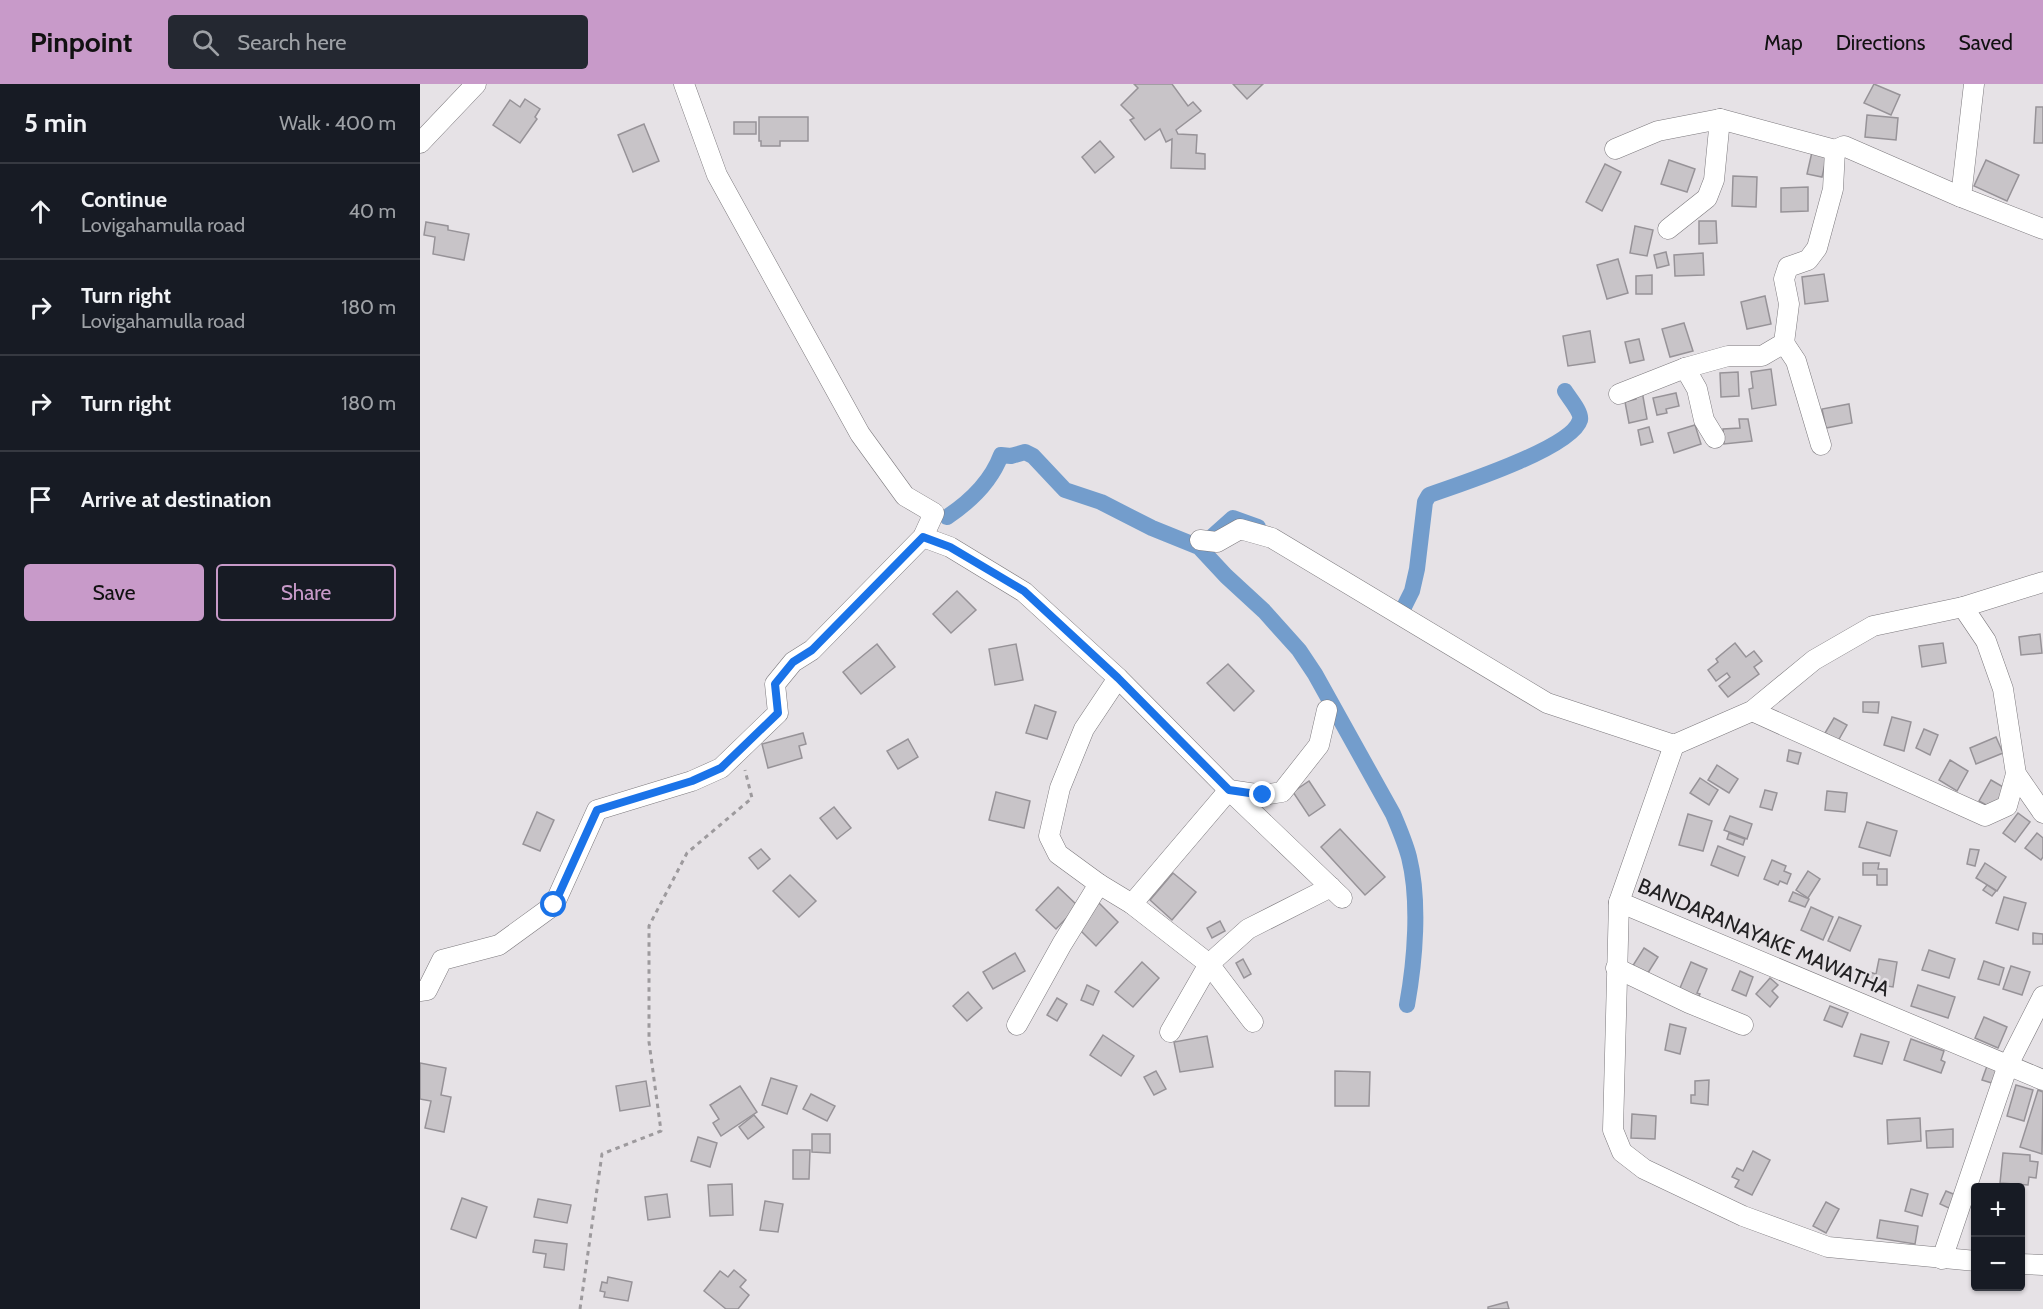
<!DOCTYPE html>
<meta charset="utf-8">
<style>
body{margin:0;font-family:Cabin,sans-serif;background:#242831;color:#f1f3f6}
.controls{position:absolute;right:18px;bottom:18px;display:grid;overflow:hidden;border-radius:6px;box-shadow:0 2px 4px #0004}
.controls button{width:54px;height:54px;display:grid;place-items:center;padding:0;border:0;border-bottom:2px solid #363941;background:#171b24;color:#f1f3f6;font:30px sans-serif}
.stop{position:absolute;width:18px;height:18px;margin:-14px;border:4px solid #1a73e8;border-radius:50%;background:#fff}
.stop.end{background:#1a73e8;border-color:#fff;box-shadow:0 2px 6px #0008}
.list{margin:0;padding:0;list-style:none}
h2{display:flex;justify-content:space-between;align-items:center;height:78px;margin:0;padding:0 24px;font-size:26px}
h2 small{font-size:20px;font-weight:400;color:#9ea1a6}
.list li{display:grid;grid-template-columns:39px 1fr auto;gap:18px;align-items:center;box-sizing:border-box;height:96px;padding:0 24px;border-top:2px solid #363941}
.list b{display:block;font-size:22px;white-space:nowrap}
.list p{margin:0;font-size:20px;white-space:nowrap;color:#9ea1a6}
.list em{font-size:20px;font-style:normal;color:#9ea1a6}
.actions{display:flex;gap:12px;padding:18px 24px}
.actions a{flex:1;padding:14px 0;border:2px solid #c89ac9;border-radius:6px;text-align:center;font-size:21px;color:#c89ac9}
.actions .main{background:#c89ac9;color:#111}
.icon{flex:none;width:33px;height:33px;fill:none;stroke:currentColor;stroke-width:2;stroke-linecap:round;stroke-linejoin:round}
.map{position:relative;flex:none;width:1623px;height:1225px;overflow:hidden}
header{display:flex;align-items:center;gap:36px;box-sizing:border-box;height:84px;padding:0 30px;background:#c89ac9;color:#111}
header strong{font-size:28px}
nav{display:flex;gap:33px;margin-inline-start:auto;font-size:21px}
.search{width:420px;height:54px;background:#242831;display:flex;align-items:center;gap:15px;box-sizing:border-box;padding:0 21px;border-radius:6px;color:#9ea1a6;font-size:22px}
main{display:flex}
aside{flex:1;background:#171b24}
.map>svg:first-child{display:block}
</style>
<header>
<strong>Pinpoint</strong>
<div class="search"><svg class="icon" aria-label="search" viewBox="0 0 24 24"><circle cx="10" cy="10" r="6"/><path d="M15 15l6 6"/></svg>Search here</div>
<nav><a>Map</a><a>Directions</a><a>Saved</a></nav>
</header>
<main>
<aside>
<h2>5 min<small>Walk · 400 m</small></h2>
<ul class="list">
<li><svg class="icon" aria-label="ahead" viewBox="0 0 24 24"><path d="M12 20V5M6 11l6-6 6 6"/></svg><div><b>Continue</b><p>Lovigahamulla road</p></div><em>40 m</em></li>
<li><svg class="icon" aria-label="right" viewBox="0 0 24 24"><path d="M7 20v-9h11M14 6l5 5-5 5"/></svg><div><b>Turn right</b><p>Lovigahamulla road</p></div><em>180 m</em></li>
<li><svg class="icon" aria-label="right" viewBox="0 0 24 24"><path d="M7 20v-9h11M14 6l5 5-5 5"/></svg><div><b>Turn right</b></div><em>180 m</em></li>
<li><svg class="icon" aria-label="arrive" viewBox="0 0 24 24"><path d="M6 21V4h12l-3 4 3 4H6"/></svg><div><b>Arrive at destination</b></div></li>
</ul>
<div class="actions"><a class="main">Save</a><a>Share</a></div>
</aside>
<div class="map">
<svg width="1623" height="1225" viewBox="0 0 1623 1225">
<rect width="100%" height="100%" fill="#e6e2e6"/>
<g fill="none" stroke-linecap="round" stroke-linejoin="round">
<!-- canal -->
<g stroke="#739dcc" stroke-width="16">
<path d="M527 433C551 417 571 398 581 371L591 372 605 368 613 372 645 406 681 418 732 444 779 463 806 492 844 527 879 566 895 590 973 730C979 744 985 758 989 773 1000 817 995 877 987 921"/>
<path d="M785 459 813 434 838 443"/>
<path d="M984 523 992 507 997 485 1005 418 1009 411C1038 401 1152 364 1160 336 1162 328 1149 314 1145 307"/>
</g>
</g>
<!-- building -->
<g fill="#c8c4c8" stroke="#979398" stroke-width="1.5">
<path d="M714 0H752L768 22 773 18 781 27 756 46 758 50 777 51 776 69 785 70V85L751 84 752 55 746 58 740 45 725 56 710 36 714 34 701 21 718 4Z"/>
<path d="M813 0H843L827 15Z"/>
<path d="M1454 0 1480 11 1471 31 1444 19Z"/>
<path d="M105 15 120 25 115 33 117 35 100 59 73 41 90 16 100 23Z"/>
<path d="M1616 23H1623V59H1614Z"/>
<path d="M1447 31 1478 34 1476 56 1445 53Z"/>
<path d="M339 33H388V57H360V62H341V57H339Z"/>
<rect x="314" y="38" width="22" height="12"/>
<path d="M224 40 239 77 213 88 198 51Z"/>
<path d="M680 57 694 73 675 89 662 73Z"/>
<path d="M1392 68 1407 72 1402 93 1387 90Z"/>
<path d="M1249 76 1275 85 1267 108 1241 100Z"/>
<path d="M1566 76 1599 91 1587 117 1554 102Z"/>
<path d="M1185 80 1201 88 1182 127 1166 118Z"/>
<path d="M1313 92 1337 93 1336 123 1312 122Z"/>
<path d="M1388 103V127L1361 128V104Z"/>
<path d="M1279 137H1296L1297 159 1279 160Z"/>
<path d="M6 138 28 142V146L49 150 44 176 13 170 15 153 4 151Z"/>
<path d="M1215 142 1233 146 1227 172 1210 169Z"/>
<path d="M1246 168 1249 181 1237 184 1234 171Z"/>
<path d="M1283 169 1284 191 1255 192 1254 171Z"/>
<path d="M1198 175 1208 209 1187 215 1177 181Z"/>
<path d="M1404 190 1408 217 1385 220 1382 193Z"/>
<path d="M1232 191V210H1216V192Z"/>
<path d="M1345 212 1351 240 1327 245 1321 218Z"/>
<path d="M1264 239 1273 267 1250 273 1242 245Z"/>
<path d="M1170 247 1175 278 1148 282 1143 252Z"/>
<path d="M1219 255 1224 276 1210 279 1205 258Z"/>
<path d="M1351 285 1356 321 1332 325 1329 305 1333 304 1331 288Z"/>
<path d="M1318 288 1319 312 1301 313 1300 289Z"/>
<path d="M1222 307 1227 335 1209 339 1205 318 1216 315 1215 308Z"/>
<path d="M1256 309 1259 322 1246 325 1247 329 1237 331 1233 314Z"/>
<path d="M1429 320 1432 339 1406 344 1402 325Z"/>
<path d="M1319 335H1328L1332 357 1304 360 1303 345 1320 344Z"/>
<path d="M1275 341 1281 360 1254 369 1248 349Z"/>
<path d="M1229 343 1233 358 1221 361 1218 346Z"/>
<path d="M537 507 556 526 531 549 513 530Z"/>
<path d="M1620 550 1622 569 1601 571 1599 553Z"/>
<path d="M1315 559 1326 573 1334 567 1342 577 1334 583 1339 590 1308 613 1299 602 1310 593 1307 589 1296 597 1288 586 1298 578 1296 575Z"/>
<path d="M1523 559 1526 579 1502 583 1499 562Z"/>
<path d="M457 560 475 583 441 610 423 588Z"/>
<path d="M596 560 603 596 575 601 569 565Z"/>
<path d="M808 580 834 607 814 627 787 599Z"/>
<path d="M1443 618H1459L1458 629 1443 628Z"/>
<path d="M615 621 636 628 627 655 606 649Z"/>
<path d="M1472 633 1491 638 1484 667 1464 661Z"/>
<path d="M1414 634 1427 641 1418 657 1405 649Z"/>
<path d="M1504 645 1518 651 1510 671 1496 664Z"/>
<path d="M383 649 386 660 379 662 382 674 348 684 342 660Z"/>
<path d="M1576 653 1583 669 1556 680 1550 664Z"/>
<path d="M488 655 498 673 478 685 467 667Z"/>
<path d="M1369 666 1381 669 1378 680 1367 677Z"/>
<path d="M1530 676 1548 687 1537 707 1519 696Z"/>
<path d="M1297 681 1318 695 1309 709 1288 696Z"/>
<path d="M1280 694 1298 706 1289 721 1270 709Z"/>
<path d="M1571 696 1585 704 1573 725 1559 717Z"/>
<path d="M889 697 905 721 889 732 873 708Z"/>
<path d="M1345 706 1357 709 1352 726 1340 723Z"/>
<path d="M1407 707 1427 709 1425 728 1405 726Z"/>
<path d="M576 708 610 717 604 744 569 736Z"/>
<path d="M414 723 431 744 417 755 400 734Z"/>
<path d="M117 728 134 736 120 767 103 760Z"/>
<path d="M1598 729 1610 738 1595 758 1583 749Z"/>
<path d="M1268 730 1292 737 1283 767 1259 761Z"/>
<path d="M1310 732 1332 740 1327 755 1304 746Z"/>
<path d="M1447 738 1477 747 1470 772 1439 763Z"/>
<path d="M920 745 965 793 945 811 901 763Z"/>
<path d="M1309 749 1325 755 1323 761 1307 755Z"/>
<path d="M1617 749 1623 754V773L1621 776 1605 764Z"/>
<path d="M1298 762 1325 773 1318 792 1291 781Z"/>
<path d="M341 765 350 775 338 785 329 774Z"/>
<path d="M1550 765 1559 766 1555 782 1547 780Z"/>
<path d="M1352 776 1366 782 1364 787 1371 790 1367 800 1360 797 1358 801 1344 795Z"/>
<path d="M1443 779H1459L1458 785H1467V801H1457V791H1443Z"/>
<path d="M1565 779 1586 793 1577 807 1556 794Z"/>
<path d="M1388 787 1400 795 1388 814 1376 806Z"/>
<path d="M753 789 776 808 752 836 730 816Z"/>
<path d="M370 791 396 817 379 833 353 807Z"/>
<path d="M1567 801 1576 807 1572 812 1563 806Z"/>
<path d="M638 803 658 822 636 845 616 826Z"/>
<path d="M1373 808 1389 815 1385 823 1369 817Z"/>
<path d="M1584 813 1606 819 1598 846 1576 839Z"/>
<path d="M678 818 698 838 676 862 656 842Z"/>
<path d="M1391 823 1413 833 1403 856 1381 846Z"/>
<path d="M1419 833 1441 842 1430 867 1408 857Z"/>
<path d="M800 837 805 847 792 854 787 844Z"/>
<path d="M1613 849 1623 850V860H1613Z"/>
<path d="M1224 864 1238 873 1226 892 1212 883Z"/>
<path d="M1509 866 1535 875 1529 894 1502 886Z"/>
<path d="M595 869 605 887 573 905 563 888Z"/>
<path d="M823 875 831 890 824 894 816 879Z"/>
<path d="M1459 875 1477 878 1473 903 1447 899 1449 888 1456 890Z"/>
<path d="M1564 877 1584 884 1579 901 1558 895Z"/>
<path d="M722 878 739 894 713 923 695 908Z"/>
<path d="M1271 878 1287 885 1277 909 1280 910 1277 917 1260 904Z"/>
<path d="M1591 882 1610 888 1602 911 1583 905Z"/>
<path d="M1320 887 1333 893 1326 912 1312 906Z"/>
<path d="M1350 894 1358 901 1352 907 1358 913 1350 923 1336 910Z"/>
<path d="M667 901 679 907 673 921 661 916Z"/>
<path d="M1498 901 1535 913 1528 934 1491 922Z"/>
<path d="M548 908 562 924 547 937 533 922Z"/>
<path d="M637 914 647 920 637 937 627 931Z"/>
<path d="M1410 922 1428 929 1422 943 1404 936Z"/>
<path d="M1564 933 1587 943 1578 964 1555 954Z"/>
<path d="M1250 940 1266 944 1260 970 1245 966Z"/>
<path d="M1441 950 1469 958 1462 980 1434 972Z"/>
<path d="M683 951 714 972 701 992 670 971Z"/>
<path d="M787 952 793 983 760 988 754 958Z"/>
<path d="M1491 955 1524 967 1521 976 1525 978 1521 989 1484 976Z"/>
<path d="M0 979 26 984 21 1011 31 1013 24 1048 5 1044 11 1017 0 1015Z"/>
<path d="M1567 982 1580 986 1575 1000 1562 996Z"/>
<path d="M736 987 746 1005 734 1011 724 993Z"/>
<path d="M915 987 950 988 949 1022H915Z"/>
<path d="M351 994 377 1002 367 1030 342 1021Z"/>
<path d="M1289 996 1288 1021 1271 1019V1011H1275V997Z"/>
<path d="M226 997 230 1022 200 1027 196 1002Z"/>
<path d="M1596 1001 1613 1006 1604 1037 1587 1032Z"/>
<path d="M320 1002 337 1028 301 1052 293 1039 299 1035 290 1021Z"/>
<path d="M1618 1006 1623 1008 1622 1070 1600 1063Z"/>
<path d="M391 1010 415 1022 407 1037 383 1025Z"/>
<path d="M1212 1030 1236 1032 1235 1055 1211 1054Z"/>
<path d="M334 1031 344 1043 328 1055 319 1043Z"/>
<path d="M1500 1034 1501 1057 1468 1060 1467 1036Z"/>
<path d="M1533 1045V1063L1507 1064 1506 1047Z"/>
<path d="M392 1050H410V1069L392 1068Z"/>
<path d="M278 1053 297 1059 290 1083 271 1077Z"/>
<path d="M373 1066H390L389 1095H373Z"/>
<path d="M1333 1067 1350 1076 1332 1111 1315 1103 1319 1096 1312 1093 1317 1084 1323 1087Z"/>
<path d="M1583 1069 1610 1071V1077L1618 1078 1616 1094 1609 1093 1608 1101 1580 1099Z"/>
<path d="M312 1100 313 1131 290 1132 288 1101Z"/>
<path d="M1491 1105 1508 1110 1502 1132 1485 1127Z"/>
<path d="M1526 1107 1538 1112 1533 1126 1520 1120Z"/>
<path d="M247 1110 250 1133 228 1136 225 1113Z"/>
<path d="M42 1114 67 1123 56 1154 31 1145Z"/>
<path d="M118 1115 151 1121 147 1139 114 1133Z"/>
<path d="M345 1117 363 1120 358 1148 340 1146Z"/>
<path d="M1406 1118 1419 1125 1406 1149 1393 1142Z"/>
<path d="M1460 1136 1498 1142 1495 1160 1457 1154Z"/>
<path d="M115 1156 147 1160 144 1186 124 1183 126 1170 113 1168Z"/>
<path d="M314 1186 326 1196 320 1203 329 1211 318 1225H306L284 1207 300 1187 308 1193Z"/>
<path d="M188 1193 212 1198 208 1217 184 1213 185 1208 180 1207 182 1198 187 1199Z"/>
<path d="M1087 1218 1089 1225H1068V1223Z"/>
</g>
<g fill="none" stroke-linecap="round" stroke-linejoin="round">
<!-- minor casing -->
<g stroke="#7c797d" stroke-width="21">
<g id="minor">
<path d="M0 59 56 0"/>
<path d="M1195 65 1238 47 1300 35 1415 66"/>
<path d="M1541 113 1554 0"/>
<path d="M1248 145 1287 114 1294 96 1300 35"/>
<path d="M1364 259 1376 277 1401 361"/>
<path d="M1265 284 1277 305 1284 336 1295 354"/>
<path d="M1199 310 1265 284 1308 272H1342L1364 259 1369 220 1364 195 1368 183 1388 176 1397 164 1413 105 1415 66 1424 62 1541 113 1623 145"/>
<path d="M503 453 530 463 604 508 698 594 809 706 922 814"/>
<path d="M780 456 797 458 820 445 852 454 1127 619 1254 661 1332 627 1394 576 1453 542 1543 523 1623 498"/>
<path d="M1543 523 1566 557 1583 605 1596 690 1623 729"/>
<path d="M698 594 664 645 640 704 629 752 638 770 679 800 712 820 789 880 833 938"/>
<path d="M1332 627 1565 732 1587 722 1596 690"/>
<path d="M1254 661 1199 818 1623 996"/>
<path d="M1199 818 1193 1046 1202 1068 1224 1085 1323 1132 1408 1163 1556 1177"/>
<path d="M712 820 809 706 843 711 862 708 899 661 907 626"/>
<path d="M1196 884 1269 919 1323 941"/>
<path d="M0 907 7 906 22 876 79 861 134 821 177 726 272 697 301 684 358 629 355 600 373 578 392 566 503 453 514 429 485 412 440 350 297 91 264 0"/>
<path d="M597 941 642 860 679 800"/>
<path d="M750 948 789 880 828 845 911 803"/>
<path d="M1522 1175 1588 981 1623 912"/>
<path d="M1600 1180 1623 1181"/>
</g>
</g>
<!-- path -->
<path stroke="#9d9a9d" stroke-width="3" stroke-dasharray="4.5 4.5" stroke-linecap="butt" d="M160 1225 182 1070 241 1047 229 958V842L267 769 332 714 325 686"/>
<!-- minor -->
<use href="#minor" stroke="#fff" stroke-width="20"/>
</g>
<g fill="none" stroke-linecap="round" stroke-linejoin="round">
<!-- route -->
<path stroke="#1a73e8" stroke-width="8" d="M134 821 177 726 272 697 301 684 358 629 355 600 373 578 392 566 503 453 530 463 604 507 698 594 809 706 843 711"/>
</g>
<g text-anchor="middle" dominant-baseline="central" stroke-width="5" stroke-linejoin="round" paint-order="stroke">
<!-- street labels -->
<g font-size="21" fill="#222123" stroke="#e6e2e6">
<text transform="translate(1344 853) rotate(23)">BANDARANAYAKE MAWATHA</text>
</g>
</g>
</svg>
<div class="controls">
<button>+</button>
<button>−</button>
</div>
<div class="stop" style="left:134px;top:821px"></div>
<div class="stop end" style="left:843px;top:711px"></div>
</div>
</main>
